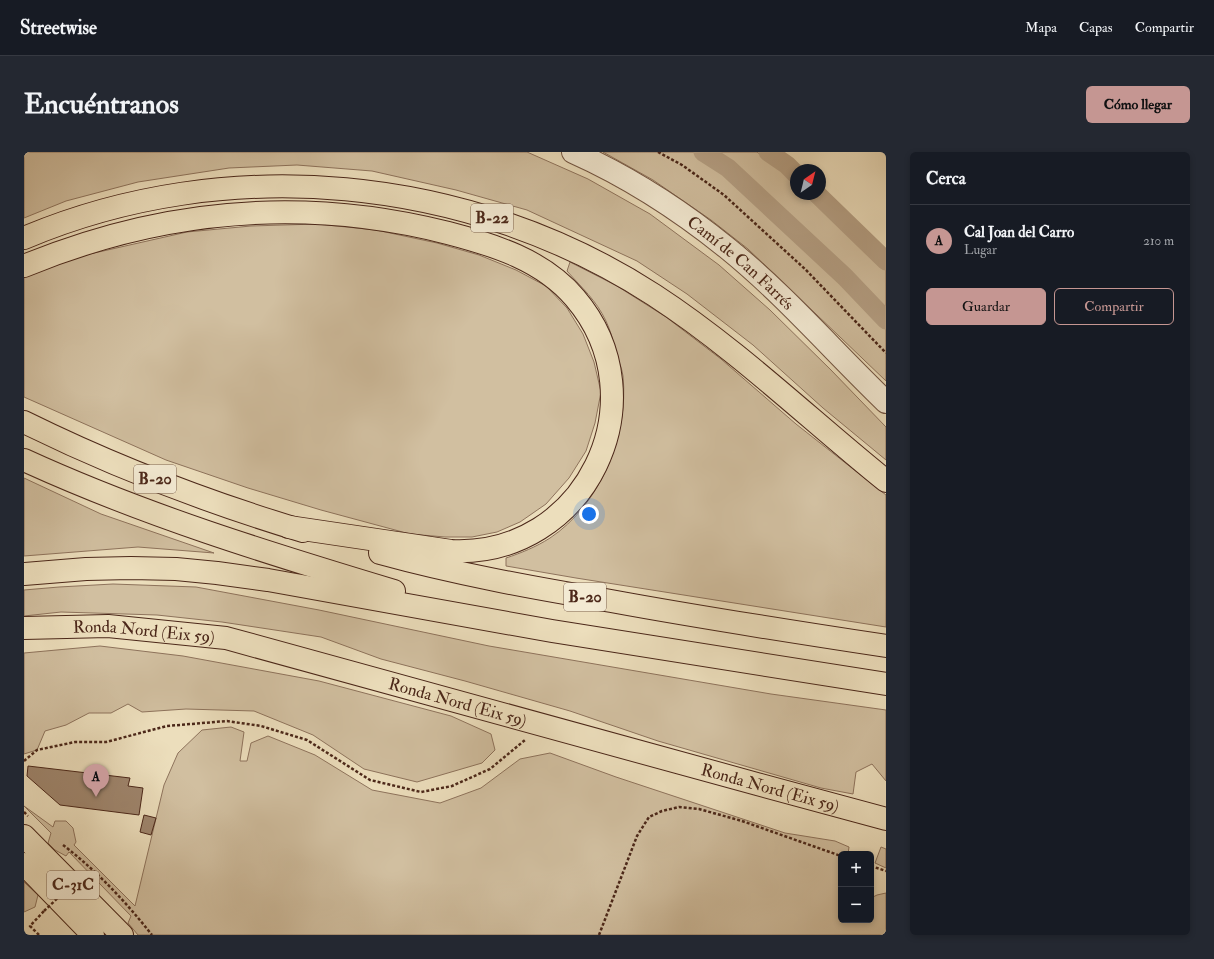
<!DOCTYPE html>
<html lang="es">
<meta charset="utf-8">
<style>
body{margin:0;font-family:"IM FELL Double Pica",serif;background:#242831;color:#f1f3f6}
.controls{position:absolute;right:12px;bottom:12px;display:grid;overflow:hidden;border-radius:6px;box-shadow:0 2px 6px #0003}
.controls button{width:36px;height:36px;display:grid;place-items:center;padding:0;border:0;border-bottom:1px solid #363941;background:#171b24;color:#f1f3f6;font:20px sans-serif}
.compass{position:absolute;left:766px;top:12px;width:36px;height:36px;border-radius:50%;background:#171b24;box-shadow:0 2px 6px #0003;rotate:35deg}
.you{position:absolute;left:565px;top:362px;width:14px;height:14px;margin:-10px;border:3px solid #fff;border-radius:50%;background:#1a73e8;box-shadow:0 0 0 6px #1a73e833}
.badge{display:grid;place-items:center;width:26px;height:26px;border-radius:50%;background:#c59692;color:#111;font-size:13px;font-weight:700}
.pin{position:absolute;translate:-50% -33px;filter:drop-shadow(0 1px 2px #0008)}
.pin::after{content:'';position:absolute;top:21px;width:14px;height:12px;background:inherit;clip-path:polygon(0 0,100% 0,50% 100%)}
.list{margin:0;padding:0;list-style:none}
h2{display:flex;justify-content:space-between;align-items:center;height:52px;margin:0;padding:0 16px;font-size:17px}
h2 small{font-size:13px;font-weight:400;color:#9ea1a6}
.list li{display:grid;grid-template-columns:26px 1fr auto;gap:12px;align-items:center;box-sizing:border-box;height:72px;padding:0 16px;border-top:1px solid #363941}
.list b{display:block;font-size:15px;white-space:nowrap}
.list p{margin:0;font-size:13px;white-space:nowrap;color:#9ea1a6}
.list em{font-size:13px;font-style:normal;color:#9ea1a6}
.actions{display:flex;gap:8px;padding:12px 16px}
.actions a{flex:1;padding:9px 0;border:1px solid #c59692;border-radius:6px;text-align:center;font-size:14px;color:#c59692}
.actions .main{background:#c59692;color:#111}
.map{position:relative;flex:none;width:862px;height:783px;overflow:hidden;border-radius:6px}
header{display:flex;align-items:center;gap:24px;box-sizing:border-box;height:56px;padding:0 20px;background:#171b24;border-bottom:1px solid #363941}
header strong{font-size:19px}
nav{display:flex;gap:22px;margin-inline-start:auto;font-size:14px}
.intro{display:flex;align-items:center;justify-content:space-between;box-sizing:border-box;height:96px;padding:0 24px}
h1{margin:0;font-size:28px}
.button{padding:10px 18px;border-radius:6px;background:#c59692;color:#111;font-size:14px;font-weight:700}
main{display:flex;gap:24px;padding:0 24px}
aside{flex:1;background:#171b24;border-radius:6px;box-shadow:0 2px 6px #0003}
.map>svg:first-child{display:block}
</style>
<header>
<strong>Streetwise</strong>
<nav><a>Mapa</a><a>Capas</a><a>Compartir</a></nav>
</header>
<div class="intro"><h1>Encuéntranos</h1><a class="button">Cómo llegar</a></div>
<main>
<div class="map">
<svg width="862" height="783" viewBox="0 0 862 783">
<rect width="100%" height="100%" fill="#ecdebc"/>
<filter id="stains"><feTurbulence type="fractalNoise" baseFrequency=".005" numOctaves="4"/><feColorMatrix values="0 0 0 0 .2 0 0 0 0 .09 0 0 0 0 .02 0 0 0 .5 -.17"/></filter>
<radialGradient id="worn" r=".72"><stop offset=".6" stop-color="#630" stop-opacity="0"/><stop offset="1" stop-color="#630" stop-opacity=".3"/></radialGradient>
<!-- green -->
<g fill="#d1bfa0" stroke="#8e735c">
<path d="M0 0H503L564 27 626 62 695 113 746 158 807 218 862 275V308L799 256 729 193 663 142 613 109 503 58 432 38 348 19 273 13 205 16 114 30 42 49 0 66Z"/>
<path d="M579 0H733L763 21 772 30V42H785L838 92 862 117V229L724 97 687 68 629 28Z"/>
<path d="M293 72 352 78 413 91 455 103 492 118 522 134 543 156 559 182 570 210 577 240 571 271 562 299 545 326 522 352 496 370 473 380 448 385H421L386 382 297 358 224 336 142 308 0 245V125L57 104 163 80 227 74Z"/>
<path d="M546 110 593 134 642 165 697 207 772 272 862 343V475L552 426 482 414V406C497 401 512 395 526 386 576 353 605 283 599 224 598 216 594 208 592 201 589 190 587 179 582 169 572 148 558 136 543 119Z"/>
<path d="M0 326 77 362 190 401 114 395 0 404Z"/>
<path d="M89 432 172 435 295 458 465 494 747 542 862 558V629L848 612 832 620 829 642 797 636 634 589 546 559 441 529 357 507 297 485 198 470 133 463 37 460 0 464V438L35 435Z"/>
<path d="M76 494 159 504 295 529 427 564 467 582 471 598 458 611 393 630 340 617 289 583 230 559 162 557 118 560 104 552 87 561H65L42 573 21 579 13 598 0 602V501Z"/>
<path d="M207 575 220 580 216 609H223L227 591 244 584 291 603 348 638 416 651 457 636 496 607 526 601 592 625 761 681 811 689 825 695 824 702H817V768H847V746L853 743 862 741V783H114L104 771 107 764 45 700 42 704 31 698 24 691 27 681 0 654 29 675 31 669H42L49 676 52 690 50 693 111 754 140 633 154 601 178 578Z"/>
<path d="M857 695 862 697V716L851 711Z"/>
<path d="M0 730 14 743 11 755 0 760Z"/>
</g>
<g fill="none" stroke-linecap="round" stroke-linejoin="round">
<!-- canal -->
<g stroke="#b5a085" stroke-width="19">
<path d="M679 0 704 16 821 125 862 168"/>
<path d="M744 0 763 13 772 22"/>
<path d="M793 42 862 109"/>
</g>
</g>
<!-- building -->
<g fill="#9f866e" stroke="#4b2719">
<path d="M4 614 106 626 104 634 119 636 115 663 36 653 3 624Z"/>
<path d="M120 663 132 666 127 683 116 680Z"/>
</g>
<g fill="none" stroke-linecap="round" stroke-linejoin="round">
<!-- minor casing -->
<g stroke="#735542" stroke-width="24">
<g id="minor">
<path id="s1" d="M549 0C605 25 656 58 703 96 760 142 809 199 862 250"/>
</g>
</g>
<!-- major casing -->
<g stroke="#4b2719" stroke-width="24">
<g id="major">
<path id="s2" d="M0 476 84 474 202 486 733 632 862 667"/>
</g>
</g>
<!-- highway casing -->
<g stroke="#4b2719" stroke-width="24">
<g id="highway">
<path d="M0 86C203 0 445 23 630 143 713 197 785 267 862 329"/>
<path d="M0 114C138 57 278 44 424 81 470 93 519 108 551 146 638 248 561 406 427 399L265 375"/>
<path d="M0 270C89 314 183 350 279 379"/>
<path d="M0 308C120 363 244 401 370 439"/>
<path d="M356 401C432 422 510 436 587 449 679 466 770 480 862 494"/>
<path d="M0 422 62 417 107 416 152 417 193 421 244 428 528 479 862 532"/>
<path d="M0 684 98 783"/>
<path d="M0 712 69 783"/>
</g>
</g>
<!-- path -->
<g stroke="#4b2719" stroke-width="2.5" stroke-dasharray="3 2" stroke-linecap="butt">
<path d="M634 0 658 13 700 43 781 117 862 201"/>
<path d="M0 609 13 598 51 590H82L143 574 203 569 237 574 283 588 346 628 397 640 428 634 466 617 501 588"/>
<path d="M0 660 4 664"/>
<path d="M39 693C73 719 101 749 128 783"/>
<path d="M847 714 862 719"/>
<path d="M15 783 6 774 20 759"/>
<path d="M575 783 613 684 625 665 638 659 655 655 675 657 718 669 817 704"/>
</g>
<!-- minor -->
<use href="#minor" stroke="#f3ead3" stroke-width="22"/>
<!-- major -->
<use href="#major" stroke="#ecdebc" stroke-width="22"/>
<!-- highway -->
<use href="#highway" stroke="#ecdebc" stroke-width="22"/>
<!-- path-bridge -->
<path stroke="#4b2719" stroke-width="2.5" stroke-dasharray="3 2" stroke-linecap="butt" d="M20 759 59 722"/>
</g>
<g text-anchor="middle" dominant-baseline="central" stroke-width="3" stroke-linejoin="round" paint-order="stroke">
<!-- shield labels -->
<g fill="#f3ead3" stroke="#7d6251" stroke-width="1">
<rect x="447" y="52" width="42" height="28" rx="3"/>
<rect x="110" y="313" width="42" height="28" rx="3"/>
<rect x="540" y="431" width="42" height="28" rx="3"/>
<rect x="23" y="719" width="52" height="28" rx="3"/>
</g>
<g font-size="16" font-weight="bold" fill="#4b2719">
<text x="468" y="66">B-22</text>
<text x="131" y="327">B-20</text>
<text x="561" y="445">B-20</text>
<text x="49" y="733">C-31C</text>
</g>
<!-- street labels -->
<g font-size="17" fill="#4b2719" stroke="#f3ead3">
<text stroke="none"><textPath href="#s1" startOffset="202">Camí de Can Farrés</textPath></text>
<text stroke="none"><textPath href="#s2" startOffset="120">Ronda Nord (Eix 59)</textPath></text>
<text stroke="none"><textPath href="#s2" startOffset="443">Ronda Nord (Eix 59)</textPath></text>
<text stroke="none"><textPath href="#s2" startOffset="767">Ronda Nord (Eix 59)</textPath></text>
</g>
</g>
<rect width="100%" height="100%" filter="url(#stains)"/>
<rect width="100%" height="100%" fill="url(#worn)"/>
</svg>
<div class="controls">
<button>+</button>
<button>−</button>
</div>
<svg class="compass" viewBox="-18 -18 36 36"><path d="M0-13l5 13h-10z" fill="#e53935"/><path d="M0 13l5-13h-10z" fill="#9ea1a6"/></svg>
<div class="you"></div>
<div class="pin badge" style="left:72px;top:645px">A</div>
</div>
<aside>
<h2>Cerca<small></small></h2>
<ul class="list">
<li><span class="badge">A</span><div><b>Cal Joan del Carro</b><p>Lugar</p></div><em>210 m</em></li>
</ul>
<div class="actions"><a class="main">Guardar</a><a>Compartir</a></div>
</aside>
</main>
